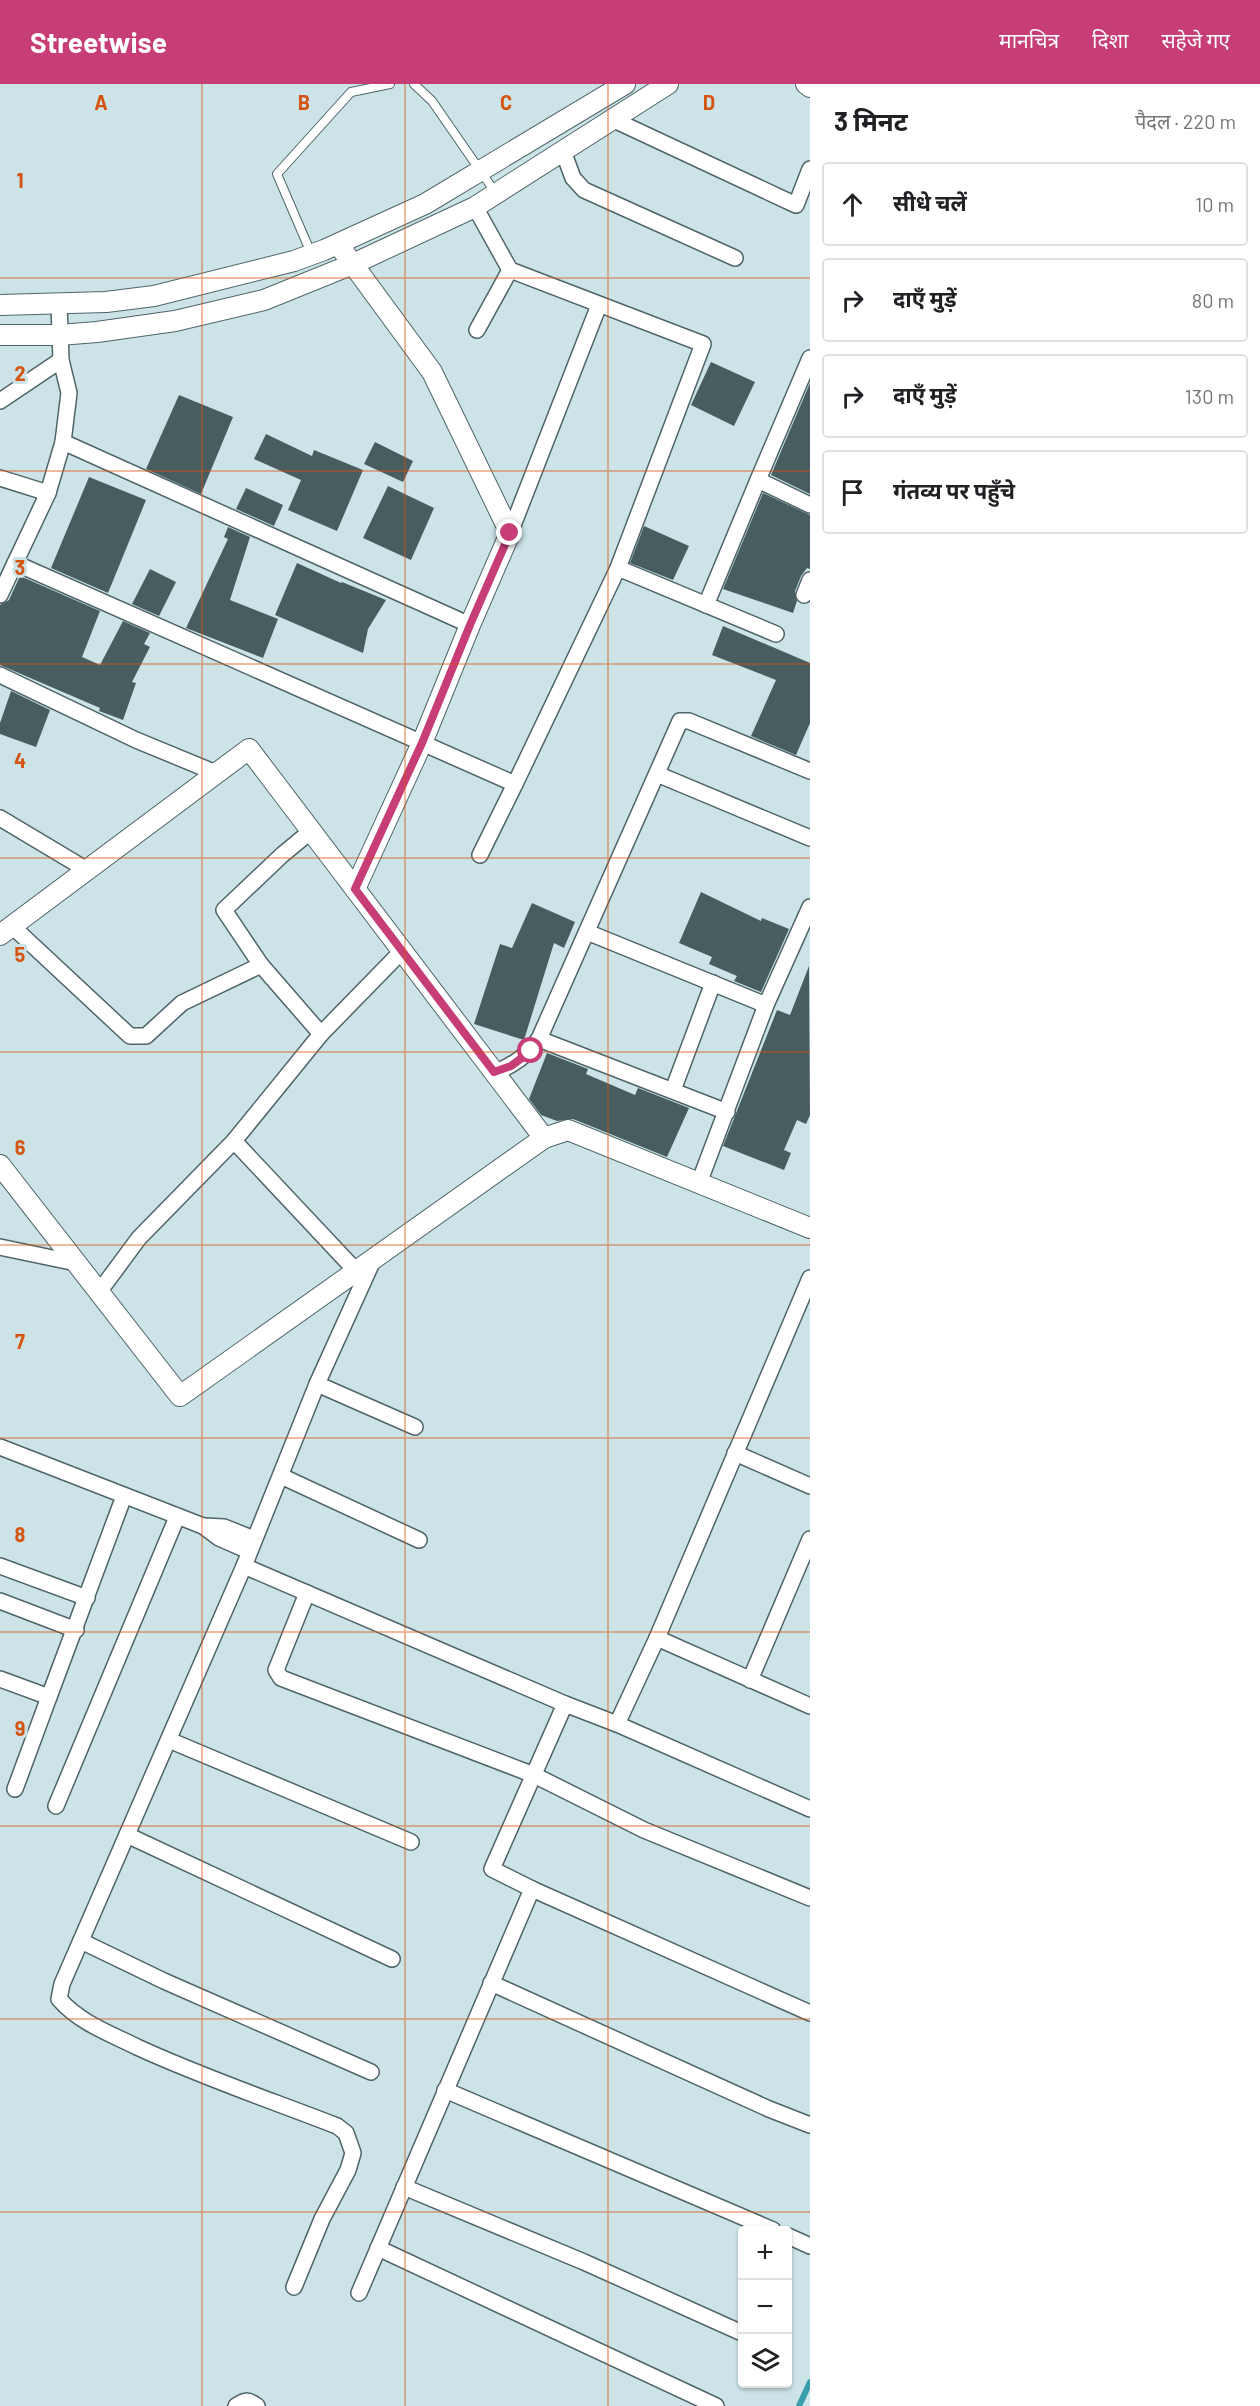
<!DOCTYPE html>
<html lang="hi">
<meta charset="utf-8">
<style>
body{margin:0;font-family:Barlow,"Noto Sans Devanagari",sans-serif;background:#f6f6f6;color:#202124}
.controls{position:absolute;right:18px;bottom:18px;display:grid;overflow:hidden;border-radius:6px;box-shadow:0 2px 4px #0004}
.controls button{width:54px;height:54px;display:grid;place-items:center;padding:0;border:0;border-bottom:2px solid #e0e0e0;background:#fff;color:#202124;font:30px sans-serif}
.stop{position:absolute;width:18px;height:18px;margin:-14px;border:4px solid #c73d76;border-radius:50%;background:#fff}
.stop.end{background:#c73d76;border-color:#fff;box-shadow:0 2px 6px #0008}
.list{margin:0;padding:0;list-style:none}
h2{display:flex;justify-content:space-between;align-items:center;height:78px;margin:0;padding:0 24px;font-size:26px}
h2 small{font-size:20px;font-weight:400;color:#757577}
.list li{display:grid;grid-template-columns:39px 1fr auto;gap:18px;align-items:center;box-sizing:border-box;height:84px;margin:0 12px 12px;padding:0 12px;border:2px solid #e0e0e0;border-radius:6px}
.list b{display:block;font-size:22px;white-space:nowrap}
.list em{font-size:20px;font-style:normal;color:#757577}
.icon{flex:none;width:33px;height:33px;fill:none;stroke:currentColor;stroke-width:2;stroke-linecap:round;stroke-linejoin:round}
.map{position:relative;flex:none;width:810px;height:2322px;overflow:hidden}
header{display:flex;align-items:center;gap:36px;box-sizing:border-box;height:84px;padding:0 30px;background:#c73d76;color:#fff}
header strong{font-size:28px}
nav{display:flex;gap:33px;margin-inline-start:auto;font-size:21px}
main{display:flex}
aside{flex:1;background:#fff}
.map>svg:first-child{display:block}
</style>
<header>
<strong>Streetwise</strong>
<nav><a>मानचित्र</a><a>दिशा</a><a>सहेजे गए</a></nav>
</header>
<main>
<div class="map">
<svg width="810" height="2322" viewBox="0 0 810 2322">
<rect width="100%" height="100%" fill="#cce4e8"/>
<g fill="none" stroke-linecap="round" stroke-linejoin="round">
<!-- stream -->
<path stroke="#399eae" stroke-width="6" d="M799 2322 810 2298"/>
</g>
<!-- building -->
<g fill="#485d60">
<path d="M711 278 755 298 734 342 691 321Z"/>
<path d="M810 299V410L771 391Z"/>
<path d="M179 311 233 333 201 410 146 385Z"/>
<path d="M266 350 312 372 314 366 363 386 337 447 288 426 301 396 254 375Z"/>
<path d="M375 358 413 377 403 398 364 380Z"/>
<path d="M89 393 146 416 108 509 51 484Z"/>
<path d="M388 402 434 424 411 476 363 454Z"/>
<path d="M246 404 283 421 274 442 236 425Z"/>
<path d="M763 409 810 431V485L807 484 801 492 795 507 797 517 793 529 723 505Z"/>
<path d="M644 442 689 462 673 496 630 479Z"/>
<path d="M228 443 250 453 230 516 278 535 263 574 186 544 228 455 224 453Z"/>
<path d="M297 479 341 499 342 498 386 516 368 545 363 569 275 531Z"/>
<path d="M150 485 176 498 159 532 132 520Z"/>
<path d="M20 492 100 527 82 573 100 581 123 537 150 549 144 560 150 563 132 598 136 599 123 636 99 627 100 624 0 581V521L9 516Z"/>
<path d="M723 542 810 579V639L796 671 751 652 776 596 712 571Z"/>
<path d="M11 607 50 626 36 663 0 650V639Z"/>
<path d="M701 808 761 837 762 834 789 845 761 908 734 897 737 892 709 880 712 873 679 859Z"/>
<path d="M532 819 575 838 564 864 554 859 524 956 474 940 500 860 512 864Z"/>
<path d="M809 882 810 1031 806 1040 797 1036 784 1066 791 1069 784 1086 723 1062 777 926 790 931Z"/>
<path d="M547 969 588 985 586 990 635 1011 638 1004 689 1024 667 1073 573 1035 557 1037 541 1031 529 1015Z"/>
</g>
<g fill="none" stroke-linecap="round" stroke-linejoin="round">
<!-- service casing -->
<g stroke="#4f6468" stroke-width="10">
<g id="service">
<path d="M414 0 432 17 495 108"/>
<path d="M311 169 277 90 351 8 390 0"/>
</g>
</g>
<!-- minor casing -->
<g stroke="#4f6468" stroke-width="18">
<g id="minor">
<path d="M612 35 796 121 810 85"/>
<path d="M563 67 573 94 584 106 735 174"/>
<path d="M475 123 510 186 703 260 618 484 776 550"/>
<path d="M477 246 510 186"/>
<path d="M810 274 758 396 810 421"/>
<path d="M0 317 61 276"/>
<path d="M63 358 470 541"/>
<path d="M0 394 48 409"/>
<path d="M510 449 599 221"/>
<path d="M15 479 515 700 618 484"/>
<path d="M0 511 48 409 63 358 69 309 61 276 59 220"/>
<path d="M804 511 810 496"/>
<path d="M706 521 758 396"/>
<path d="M0 591 136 656 216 689"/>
<path d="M657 690 810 754"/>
<path d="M0 734 87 786"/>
<path d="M480 771 515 700"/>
<path d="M12 842 130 952H146L182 919 261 881 321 950 234 1057 139 1154 99 1208"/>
<path d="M587 848 766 921"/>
<path d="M261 881 224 826 282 771 311 747"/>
<path d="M321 950 402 867"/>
<path d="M494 989C514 981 526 972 539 955"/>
<path d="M673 1006 713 899"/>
<path d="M727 1028 539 955 680 637H689L810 687"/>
<path d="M234 1057 356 1187"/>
<path d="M699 1099 766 921 810 823"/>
<path d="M0 1163 76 1179"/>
<path d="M374 1174 317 1300 244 1482 565 1620 617 1640 810 1725"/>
<path d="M317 1300 415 1343"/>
<path d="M0 1363 203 1442 219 1454 249 1467"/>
<path d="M735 1369 810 1402"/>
<path d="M281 1392 419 1456"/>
<path d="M203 1442 224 1443 254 1455"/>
<path d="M0 1482 87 1514"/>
<path d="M244 1482 62 1900 59 1915C80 1939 109 1949 137 1963 202 1993 270 2016 337 2042L346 2049 353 2069 348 2086 322 2135 294 2203"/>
<path d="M307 1509 276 1586 281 1594 534 1691 644 1746 810 1814"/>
<path d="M0 1517 76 1546"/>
<path d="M657 1554 810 1622"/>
<path d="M0 1595 49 1613 124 1412"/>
<path d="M750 1596 810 1455"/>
<path d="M617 1640 657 1554 810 1194"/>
<path d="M169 1656 411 1758"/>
<path d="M15 1705 49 1613"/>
<path d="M56 1722 177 1433"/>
<path d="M127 1751 392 1875"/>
<path d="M532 1805 810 1929"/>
<path d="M81 1857 164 1897 371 1988"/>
<path d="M491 1899 769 2025 810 2041"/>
<path d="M445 2006 773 2146"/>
<path d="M404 2103 584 2178 742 2249"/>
<path d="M788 2152 810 2162"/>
<path d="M378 2164 716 2322"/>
<path d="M359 2209 532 1805 492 1785 565 1620"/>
<path d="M236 2322C244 2316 248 2315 257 2322"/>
</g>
</g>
<!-- tertiary casing -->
<g stroke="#4f6468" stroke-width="22">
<g id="tertiary">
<path d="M806 0 810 3"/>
<path d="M338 160 432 288 510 449 470 541 422 659 355 805"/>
<path d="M0 221 106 218 154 212 294 177 324 166 425 120 625 0"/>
<path d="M0 251H59L97 248 175 237 264 216 353 180 475 123 668 0"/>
<path d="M0 851 249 665 544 1054"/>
<path d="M0 1081 180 1312 544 1054 568 1046 810 1144"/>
</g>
</g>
<!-- service -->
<use href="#service" stroke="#fff" stroke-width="8"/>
<!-- minor -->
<use href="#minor" stroke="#fff" stroke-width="15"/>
<!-- tertiary -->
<use href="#tertiary" stroke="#fff" stroke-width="20"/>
</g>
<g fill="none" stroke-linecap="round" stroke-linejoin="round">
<!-- route -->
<path stroke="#c73d76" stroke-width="8" d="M510 449 470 541 422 659 355 805 494 988 511 982 531 967"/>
</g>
<!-- grid -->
<path fill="none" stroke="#d55510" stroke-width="1.5" stroke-opacity="0.55" d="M202 0V2322M405 0V2322M608 0V2322M0 194H810M0 387H810M0 580H810M0 774H810M0 968H810M0 1161H810M0 1354H810M0 1548H810M0 1742H810M0 1935H810M0 2128H810"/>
<g font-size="20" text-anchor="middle" font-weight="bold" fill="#d55510" stroke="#cce4e8" stroke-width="6" stroke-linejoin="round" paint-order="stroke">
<text x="101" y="26">A</text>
<text x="304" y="26">B</text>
<text x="506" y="26">C</text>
<text x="709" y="26">D</text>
<text x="20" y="104">1</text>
<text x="20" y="297">2</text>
<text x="20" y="491">3</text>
<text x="20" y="684">4</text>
<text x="20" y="878">5</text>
<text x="20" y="1071">6</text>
<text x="20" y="1265">7</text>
<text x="20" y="1458">8</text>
<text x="20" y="1652">9</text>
</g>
</svg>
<div class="controls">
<button>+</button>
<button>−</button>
<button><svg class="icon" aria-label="layers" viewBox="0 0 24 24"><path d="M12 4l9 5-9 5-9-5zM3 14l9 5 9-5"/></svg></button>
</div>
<div class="stop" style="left:531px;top:967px"></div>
<div class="stop end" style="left:510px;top:449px"></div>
</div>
<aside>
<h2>3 मिनट<small>पैदल · 220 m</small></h2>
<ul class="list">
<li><svg class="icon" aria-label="ahead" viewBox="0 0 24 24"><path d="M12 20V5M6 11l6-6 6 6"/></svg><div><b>सीधे चलें</b></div><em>10 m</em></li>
<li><svg class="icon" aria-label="right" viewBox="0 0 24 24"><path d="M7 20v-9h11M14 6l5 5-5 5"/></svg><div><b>दाएँ मुड़ें</b></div><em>80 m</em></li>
<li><svg class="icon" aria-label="right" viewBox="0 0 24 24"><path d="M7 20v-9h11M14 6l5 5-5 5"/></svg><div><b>दाएँ मुड़ें</b></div><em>130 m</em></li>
<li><svg class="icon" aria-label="arrive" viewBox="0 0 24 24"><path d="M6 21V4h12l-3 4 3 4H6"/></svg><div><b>गंतव्य पर पहुँचे</b></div></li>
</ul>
</aside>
</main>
